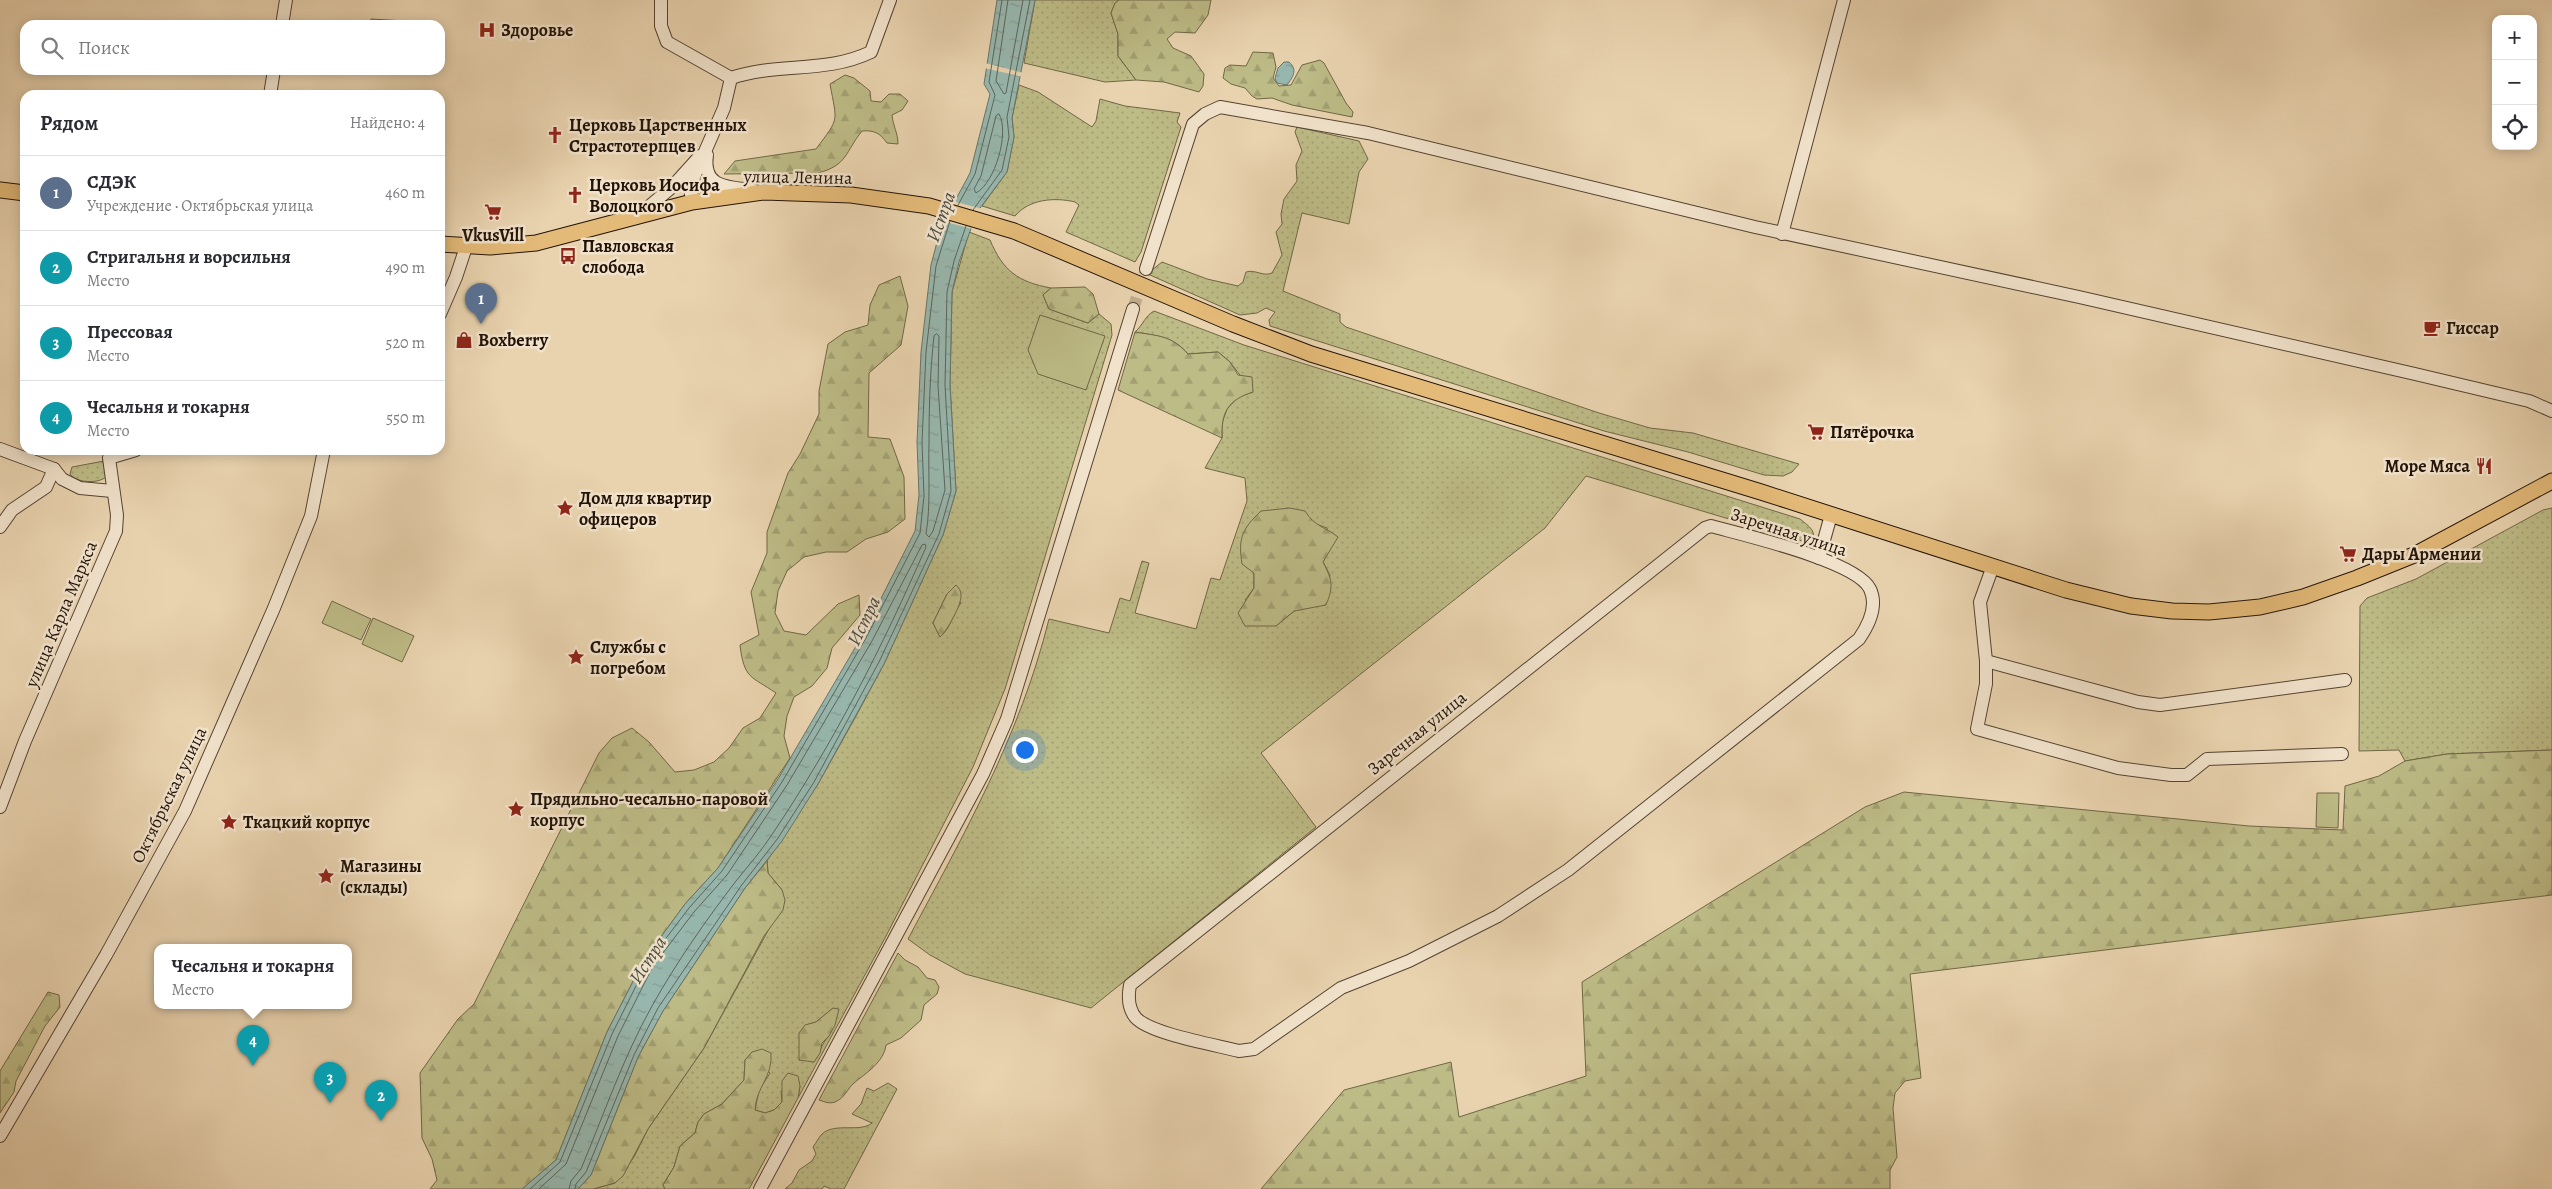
<!DOCTYPE html>
<html lang="ru">
<meta charset="utf-8">
<style>
body{margin:0;font-family:Alegreya,serif;background:#f2f2f3;color:#2b2b33}
.controls{position:absolute;right:15px;top:15px;display:grid;overflow:hidden;border-radius:10px;box-shadow:0 2px 12px #0003}
.controls button{width:45px;height:45px;display:grid;place-items:center;padding:0;border:0;border-bottom:1px solid #e1e1e2;background:#fff;color:#2b2b33;font:25px sans-serif}
.you{position:absolute;left:1024px;top:749px;width:18px;height:18px;margin:-12px;border:4px solid #fff;border-radius:50%;background:#1a73e8;box-shadow:0 0 0 8px #1a73e833}
.badge{display:grid;place-items:center;width:32px;height:32px;border-radius:50%;background:#8f2418;color:#fff;font-size:16px;font-weight:700}
.pin{position:absolute;translate:-50% -41px;filter:drop-shadow(0 1px 2px #0008)}
.pin::after{content:'';position:absolute;top:26px;width:18px;height:15px;background:inherit;clip-path:polygon(0 0,100% 0,50% 100%)}
.popup{position:absolute;left:154px;top:944px;width:198px;height:65px;box-sizing:border-box;display:grid;place-content:center;border-radius:10px;background:#fff;filter:drop-shadow(0 1px 4px #0005);font-size:16px;white-space:nowrap;color:#7c7c81}
.popup b{font-size:19px;color:#2b2b33}
.popup::after{content:'';position:absolute;left:50%;top:100%;margin-left:-10px;border:10px solid transparent;border-top-color:#fff}
.list{margin:0;padding:0;list-style:none}
h2{display:flex;justify-content:space-between;align-items:center;height:65px;margin:0;padding:0 20px;font-size:21px}
h2 small{font-size:16px;font-weight:400;color:#7c7c81}
.list li{display:grid;grid-template-columns:32px 1fr auto;gap:15px;align-items:center;box-sizing:border-box;height:75px;padding:0 20px;border-top:1px solid #e1e1e2}
.list b{display:block;font-size:19px;white-space:nowrap}
.list p{margin:0;font-size:16px;white-space:nowrap;color:#7c7c81}
.list em{font-size:16px;font-style:normal;color:#7c7c81}
.icon{flex:none;width:28px;height:28px;fill:none;stroke:currentColor;stroke-width:2;stroke-linecap:round;stroke-linejoin:round}
.map{position:relative;flex:none;width:2552px;height:1189px;overflow:hidden}
.search{position:absolute;background:#fff;box-shadow:0 2px 12px #0003;left:20px;top:20px;width:425px;height:55px;display:flex;align-items:center;gap:12px;box-sizing:border-box;padding:0 18px;border-radius:15px;color:#7c7c81;font-size:19px}
.panel{position:absolute;background:#fff;box-shadow:0 2px 12px #0003;left:20px;top:90px;width:425px;height:365px;border-radius:15px}
.map>svg:first-child{display:block}
</style>
<div class="map">
<svg width="2552" height="1189" viewBox="0 0 2552 1189">
<defs>
<pattern id="grass-dots" width="8" height="8" patternUnits="userSpaceOnUse" patternTransform="scale(1.25)"><rect width="8" height="8" fill="#bdbb86"/><path d="M2 2h.1M6 6h.1" fill="none" stroke="#a2a072" stroke-width="1.8" stroke-linecap="round"/></pattern>
<pattern id="forest-firs" width="22" height="20" patternUnits="userSpaceOnUse" patternTransform="scale(1.25)"><rect width="22" height="20" fill="#bdbb86"/><path d="M5 1l3.5 6h-7zM16 11l3.5 6h-7z" fill="#a2a072"/></pattern>
<pattern id="water-ripples" width="26" height="14" patternUnits="userSpaceOnUse" patternTransform="scale(1.25)"><rect width="26" height="14" fill="#97b7ae"/><path d="M2 4q2-2 4 0t4 0M15 11q2-2 4 0t4 0" fill="none" stroke="#829c94"/></pattern>
</defs>
<rect width="100%" height="100%" fill="#e9d3af"/>
<filter id="stains"><feTurbulence type="fractalNoise" baseFrequency=".004" numOctaves="4"/><feColorMatrix values="0 0 0 0 .2 0 0 0 0 .09 0 0 0 0 .02 0 0 0 .5 -.17"/></filter>
<radialGradient id="worn" r=".72"><stop offset=".6" stop-color="#630" stop-opacity="0"/><stop offset="1" stop-color="#630" stop-opacity=".3"/></radialGradient>
<!-- grass -->
<g fill="url(#grass-dots)" stroke="#706746" fill-rule="evenodd">
<path d="M1035 0H1119L1115 3 1111 13 1118 34V56L1136 80 1105 82 1024 63Z"/>
<path d="M1019 85 1038 92 1092 127 1096 121 1100 99 1125 106 1180 113 1177 122 1181 127 1141 252 1135 262 1066 232 1079 205 1075 202C1055 197 1029 199 1015 216L982 206 1007 172 1014 137 1012 118Z"/>
<path d="M1297 127 1359 141 1368 159 1359 172 1349 224 1302 213 1283 291 1340 314V322L1346 327 1599 413 1650 428 1693 433 1799 464 1792 472 1783 476 1764 475 1688 452 1604 431 1270 326 1269 320 1275 312 1266 308 1257 313 1240 315 1150 275 1152 270 1162 262 1207 279 1238 286 1243 282 1246 272C1255 269 1263 277 1272 273L1282 255 1276 232 1282 224 1281 214 1284 199 1297 181 1296 165 1302 151 1295 132Z"/>
<path d="M969 232 990 240C1003 271 1018 282 1051 288L1043 295 1049 309 1088 323 1099 314 1111 324 1112 335 1005 689 984 740 973 767 885 938 798 1098 800 1086 781 1091 782 1102 774 1110 765 1113 755 1110 759 1090 770 1073 745 1060 744 1080 722 1104 704 1114 698 1122 695 1133 680 1146 674 1167 663 1185 665 1189H593L615 1183 634 1157 648 1129 704 1048 770 927 782 890 768 873 767 861 818 784 855 718 884 664 943 535 956 491 950 385 952 292ZM947 594 961 603C952 614 951 628 940 637L933 623ZM833 1008 829 1036C821 1044 821 1052 814 1061L799 1060 806 1025 816 1022Z"/>
<path d="M1154 311 1244 345 1800 519C1810 527 1817 531 1812 544L1586 476 1545 528 1261 753 1316 827 1091 1008 965 974 930 955 908 939C964 834 1020 736 1049 619L1109 633 1120 598 1130 601 1142 561 1149 563 1135 613 1196 629 1211 578 1220 580 1247 501 1245 478 1205 468 1222 438V423L1227 409 1238 397 1253 392 1230 362 1218 352 1188 354C1173 336 1157 336 1135 332 1143 325 1145 316 1154 311ZM1313 523 1327 528 1329 549 1323 562 1330 575 1326 604 1294 611 1276 626 1245 600 1254 588V573Z"/>
<path d="M104 461 106 477C98 484 76 483 70 474L72 467Z"/>
<path d="M2552 508V750L2447 754 2405 761 2399 750 2359 751 2360 606 2367 598 2416 579 2543 510Z"/>
<path d="M888 1083 897 1089 844 1189H831L824 1186 822 1189H785L792 1183 799 1170 812 1161 816 1154 813 1147C816 1143 819 1137 822 1134 835 1122 860 1133 872 1123L852 1114 861 1104 867 1088 874 1091Z"/>
</g>
<!-- forest -->
<g fill="url(#forest-firs)" stroke="#706746">
<path d="M1119 0H1211L1208 15 1195 33 1175 32 1167 39 1173 48 1191 56 1204 74 1203 86 1199 92 1164 82 1136 80 1118 56V34L1111 13 1115 3Z"/>
<path d="M1253 52 1273 53 1276 67 1273 78 1279 86 1291 85 1302 65 1320 60 1324 63 1346 103 1353 112 1352 117 1292 105 1272 98 1257 99 1252 96 1245 88 1231 84 1223 78 1225 68 1230 65 1246 66Z"/>
<path d="M845 75 854 78 870 91 871 101 881 102 889 94H900L908 101 902 110 892 115C893 126 898 133 898 144L887 143C880 133 874 130 862 131 845 152 848 165 818 173L724 174 735 161 816 149C840 117 837 123 830 84Z"/>
<path d="M900 276 908 306 901 345 869 373 868 437 890 439 904 477 905 519 888 532 866 539 847 552H826L804 557 787 571 778 591 775 613 784 631 806 635 838 604 859 595 860 615 832 648 827 668 812 686 794 697 787 716 784 736 790 758 718 868 685 904 644 960 607 1032 556 1160 522 1189H430L437 1180 432 1159 422 1138 420 1073 458 1019 474 1004 599 753 612 738 632 728 649 742 675 772 694 770 714 762 729 748 743 728 760 718 776 693C751 676 744 679 740 645L759 635 751 592 767 553V532L788 473 800 454 819 414V391L828 344 845 332 868 325 870 305 879 285Z"/>
<path d="M1085 287 1093 294 1099 314 1088 323 1049 309 1043 295 1051 288Z"/>
<path d="M1135 332C1158 336 1171 335 1188 354L1218 352 1230 362 1238 375 1252 377 1253 392C1228 400 1221 412 1222 438L1118 390Z"/>
<path d="M1290 508 1305 511C1315 527 1324 526 1338 537L1323 562C1332 580 1334 586 1326 605L1294 611 1276 626H1245L1238 613 1254 588V573L1242 564C1238 538 1242 529 1261 511Z"/>
<path d="M956 585C959 588 961 591 961 595 962 604 947 631 940 637L933 623 947 594Z"/>
<path d="M2552 750V895L1910 974 1921 1078 1905 1081 1895 1093 1893 1108 1897 1157 1890 1170V1189H1261L1344 1090 1451 1062 1459 1117 1586 1076 1582 982 1865 807 1904 792 2249 826 2343 830 2345 786 2379 776 2405 761 2447 754Z"/>
<path d="M767 861 768 873 782 890 785 900 783 910 764 936 704 1048 648 1129 623 1176 615 1183 593 1189H578L591 1175 638 1057 663 1011 745 888Z"/>
<path d="M898 953 905 960 918 967 927 978 935 980 939 987 937 994 924 1005 921 1020 901 1038 886 1045C884 1062 866 1073 854 1083 847 1089 845 1098 835 1102 829 1104 825 1102 819 1100Z"/>
<path d="M48 992 59 995 60 1007 45 1026 16 1081 14 1092 0 1113V1071Z"/>
<path d="M833 1008 839 1009 835 1025 829 1036 822 1043 820 1053 814 1062 799 1060V1033L805 1025 816 1022Z"/>
<path d="M762 1049 771 1053C773 1077 756 1087 755 1110L765 1113 774 1110 782 1102V1081L788 1073 798 1076 800 1086 798 1098 749 1189H665L663 1185 674 1167 680 1146 695 1133 698 1122 704 1114 722 1104 744 1080 745 1060 752 1052Z"/>
</g>
<!-- park -->
<g fill="#bdbb86" stroke="#706746">
<path d="M371 19 405 21 404 25H370Z"/>
<path d="M1040 315 1105 336 1086 390 1038 374 1028 350Z"/>
<path d="M332 601 371 619 361 640 322 623Z"/>
<path d="M373 618 414 636 402 662 362 644Z"/>
<path d="M2317 793H2339L2338 828 2316 827Z"/>
</g>
<!-- water -->
<g fill="url(#water-ripples)" stroke="#68756b">
<path d="M997 0H1035L1012 118 1014 137 1007 172 977 212 959 262 952 292 950 385 956 491 943 535 884 664 818 784 782 841 745 888 663 1011 638 1057 591 1175 578 1189H522L556 1160 607 1032 644 960 685 904 718 868 778 779 862 636 915 531 919 495 917 442 921 352 931 265 941 227 970 173 990 94 984 84Z"/>
<path d="M1284 62H1289C1298 70 1293 77 1287 85L1277 83 1275 78 1278 68Z"/>
</g>
<!-- pier -->
<g fill="#e9d3af">
<path d="M985 63 1024 73 1023 77 984 68Z"/>
<path d="M952 201 983 209 973 229 942 221Z"/>
</g>
<g fill="none" stroke-linecap="round" stroke-linejoin="round">
<!-- shore -->
<g stroke="#5c655a" stroke-width="1">
<path d="M1008 0 996 81 1004 94 1006 93 1023 0"/>
<path d="M999 114C1010 132 995 183 976 193L974 189 981 176 996 116Z"/>
<path d="M958 205 975 174 995 95 989 82 1002 0"/>
<path d="M973 210 1002 170 1009 137 1007 117 1030 0"/>
<path d="M937 334 939 336 938 386 945 490 933 531 929 537 926 534C931 504 928 474 929 443 929 408 930 371 934 336Z"/>
<path d="M530 1189 560 1162 612 1034 648 962 689 908 722 871 782 782 866 638 920 533 924 496 922 442 926 352 936 266 950 221"/>
<path d="M539 1189 566 1164 618 1036 653 966 694 912 727 875 787 785 872 641 922 545 925 544 926 547C883 646 833 744 773 833 762 850 749 865 736 881 706 920 676 963 652 1006 623 1058 604 1114 581 1169L571 1181 569 1189"/>
<path d="M575 1189 576 1184 586 1172 634 1055 658 1008 741 886 778 838 814 782 879 662 939 534 951 491 945 385 947 292 954 261 966 226"/>
</g>
<!-- minor-tunnel -->
<path stroke="#c1ad8d" stroke-width="12" stroke-dasharray="12 6" stroke-linecap="butt" d="M1133 309 1146 269"/>
<!-- minor casing -->
<g stroke="#544331" stroke-width="14">
<g id="minor">
<path d="M661 0V26L667 42 731 78"/>
<path d="M282 25 286 0"/>
<path d="M731 78C778 62 825 74 871 52L890 0"/>
<path d="M270 95 274 70"/>
<path d="M707 155C702 188 728 187 753 190"/>
<path d="M692 202 690 186 724 108 731 78"/>
<path d="M639 215 672 187 700 156"/>
<path d="M1782 234 1844 0"/>
<path d="M1146 269 1193 124 1205 114 1220 107 1368 133 1755 227 2079 297 2415 374 2529 401 2552 411"/>
<path d="M440 314 456 277 466 247"/>
<path d="M0 449 54 469 62 479 80 488 112 491"/>
<path d="M1711 526C1743 535 1857 561 1870 589 1878 606 1868 626 1859 639L1568 870 1498 916 1409 961 1341 988 1254 1049 1239 1051C1216 1045 1151 1034 1136 1018 1128 1009 1128 996 1130 985L1705 528Z"/>
<path d="M0 527 12 510 46 487 54 469"/>
<path d="M1819 558 1831 515"/>
<path d="M1993 566 1980 602 1986 661V684L1977 729 2118 768 2171 775H2187L2207 759 2342 754"/>
<path d="M1986 661 2138 702 2160 705 2345 680"/>
<path d="M0 807 25 741 116 531 117 515 109 458 136 450"/>
<path d="M0 1136 106 955 185 811 274 608 311 516 324 450"/>
<path d="M760 1189 983 774 1007 719 1133 309"/>
</g>
</g>
<!-- major casing -->
<g stroke="#221307" stroke-width="17">
<g id="major">
<path d="M0 190 25 193"/>
<path d="M440 244 490 247 536 243 692 202 764 192 851 195 929 206 1014 231 1233 324 1311 354 1761 492 2066 590 2131 606 2172 611 2209 612 2260 607 2303 597 2357 578 2414 555 2552 481"/>
</g>
</g>
<!-- minor -->
<use href="#minor" stroke="#f1e2cb" stroke-width="12"/>
<!-- major -->
<use href="#major" stroke="#e4ba78" stroke-width="15"/>
</g>
<!-- icons -->
<defs>
<g id="hospital-bare" transform="scale(1.35)"><path d="M-5-5h3v3.5h4V-5h3V5h-3V1.5h-4V5h-3Z" fill="#8f2418" stroke="#f1e2cb" stroke-width="2.5" paint-order="stroke"/></g>
<g id="church-bare" transform="scale(1.35)"><path d="M-1.2-6h2.4v3.5h3.3v2.4h-3.3V6h-2.4V-.1h-3.3v-2.4h3.3Z" fill="#8f2418" stroke="#f1e2cb" stroke-width="2.5" paint-order="stroke"/></g>
<g id="supermarket-bare" transform="scale(1.35)"><path d="M-6-5.5h2.5l.6 2H6L4.5 2H-2.5L-4.4-4H-6ZM-1.5 3.2a1.3 1.3 0 1 0 .1 0ZM3 3.2a1.3 1.3 0 1 0 .1 0Z" fill="#8f2418" stroke="#f1e2cb" stroke-width="2.5" paint-order="stroke"/></g>
<g id="bus-bare" transform="scale(1.35)"><path d="M-5-6H5V4H4V6H2V4H-2V6H-4V4H-5ZM-3.5-4V0h7V-4ZM-3.5 1.2v1.5H-2V1.2ZM2 1.2v1.5H3.5V1.2Z" fill="#8f2418" stroke="#f1e2cb" stroke-width="2.5" paint-order="stroke"/></g>
<g id="cafe-bare" transform="scale(1.35)"><path d="M-5.5-4.5H6V0H3Q3 3.5 0 3.5H-2.5Q-5.5 3.5-5.5 0ZM3-3.2v2h1.7v-2ZM-6 4.5H4V6H-6Z" fill="#8f2418" stroke="#f1e2cb" stroke-width="2.5" paint-order="stroke"/></g>
<g id="shop-bare" transform="scale(1.35)"><path d="M-5-2.5h2.3a2.7 3.5 0 0 1 5.4 0H5L5.5 6h-11ZM-1.5-2.5h3a1.5 2.3 0 0 0-3 0Z" fill="#8f2418" stroke="#f1e2cb" stroke-width="2.5" paint-order="stroke"/></g>
<g id="restaurant-bare" transform="scale(1.35)"><path d="M-5-6h1v4h1v-4h1v4h1v-4h1v5L-1.5 .5V6h-2V.5L-5-1ZM5-6V6H3V1.5H1.5Q1.5-4 5-6Z" fill="#8f2418" stroke="#f1e2cb" stroke-width="2.5" paint-order="stroke"/></g>
<g id="sight-bare" transform="scale(1.35)"><path d="M0-6L1.8-2.2L6-1.7L2.9 1.2L3.7 5.4L0 3.3L-3.7 5.4L-2.9 1.2L-6-1.7L-1.8-2.2Z" fill="#8f2418" stroke="#f1e2cb" stroke-width="2.5" paint-order="stroke"/></g>
</defs>
<g fill-rule="evenodd">
<use href="#hospital-bare" x="487" y="30"/>
<use href="#church-bare" x="555" y="135"/>
<use href="#church-bare" x="575" y="195"/>
<use href="#supermarket-bare" x="493" y="212"/>
<use href="#bus-bare" x="568" y="256"/>
<use href="#cafe-bare" x="2432" y="328"/>
<use href="#shop-bare" x="464" y="340"/>
<use href="#supermarket-bare" x="1816" y="432"/>
<use href="#restaurant-bare" x="2484" y="466"/>
<use href="#sight-bare" x="565" y="508"/>
<use href="#supermarket-bare" x="2348" y="554"/>
<use href="#sight-bare" x="576" y="657"/>
<use href="#sight-bare" x="516" y="809"/>
<use href="#sight-bare" x="229" y="822"/>
<use href="#sight-bare" x="326" y="876"/>
</g>
<g text-anchor="middle" dominant-baseline="central" stroke-width="5" stroke-linejoin="round" paint-order="stroke">
<!-- poi labels -->
<g font-size="18" font-weight="bold" fill="#221307" stroke="#f1e2cb" text-anchor="start">
<text x="501" y="30">Здоровье</text>
<text x="569" y="125">Церковь Царственных<tspan x="569" dy="21">Страстотерпцев</tspan></text>
<text x="589" y="185">Церковь Иосифа<tspan x="589" dy="21">Волоцкого</tspan></text>
<text x="493" y="235" text-anchor="middle">VkusVill</text>
<text x="582" y="246">Павловская<tspan x="582" dy="21">слобода</tspan></text>
<text x="2446" y="328">Гиссар</text>
<text x="478" y="340">Boxberry</text>
<text x="1830" y="432">Пятёрочка</text>
<text x="2470" y="466" text-anchor="end">Море Мяса</text>
<text x="579" y="498">Дом для квартир<tspan x="579" dy="21">офицеров</tspan></text>
<text x="2362" y="554">Дары Армении</text>
<text x="590" y="647">Службы с<tspan x="590" dy="21">погребом</tspan></text>
<text x="530" y="799">Прядильно-чесально-паровой<tspan x="530" dy="21">корпус</tspan></text>
<text x="243" y="822">Ткацкий корпус</text>
<text x="340" y="866">Магазины<tspan x="340" dy="21">(склады)</tspan></text>
</g>
<!-- street labels -->
<g font-size="18" fill="#221307" stroke="#f1e2cb">
<text transform="translate(798 177) rotate(1)">улица Ленина</text>
<text transform="translate(1789 532) rotate(18)">Заречная улица</text>
<text transform="translate(61 614) rotate(-67)">улица Карла Маркса</text>
<text transform="translate(1417 733) rotate(-39)">Заречная улица</text>
<text transform="translate(169 795) rotate(-64)">Октябрьская улица</text>
</g>
<!-- water labels -->
<g font-size="19" font-style="italic" fill="#4b4c41" stroke="#f1e2cb">
<text transform="translate(941 217) rotate(-70)">Истра</text>
<text transform="translate(864 621) rotate(-64)">Истра</text>
<text transform="translate(648 960) rotate(-57)">Истра</text>
</g>
</g>
<rect width="100%" height="100%" filter="url(#stains)"/>
<rect width="100%" height="100%" fill="url(#worn)"/>
</svg>
<div class="controls">
<button>+</button>
<button>−</button>
<button><svg class="icon" aria-label="locate" viewBox="0 0 24 24"><circle cx="12" cy="12" r="6"/><path d="M12 2v4M12 18v4M2 12h4M18 12h4"/></svg></button>
</div>
<div class="you"></div>
<div class="pin badge" style="left:481px;top:324px;background:#5c6f8a">1</div>
<div class="pin badge" style="left:381px;top:1121px;background:#0f9aa8">2</div>
<div class="pin badge" style="left:330px;top:1103px;background:#0f9aa8">3</div>
<div class="pin badge" style="left:253px;top:1066px;background:#0f9aa8">4</div>
<div class="popup"><b>Чесальня и токарня</b>Место</div>
<div class="search"><svg class="icon" aria-label="search" viewBox="0 0 24 24"><circle cx="10" cy="10" r="6"/><path d="M15 15l6 6"/></svg>Поиск</div>
<section class="panel">
<h2>Рядом<small>Найдено: 4</small></h2>
<ul class="list">
<li><span class="badge" style="background:#5c6f8a">1</span><div><b>СДЭК</b><p>Учреждение · Октябрьская улица</p></div><em>460 m</em></li>
<li><span class="badge" style="background:#0f9aa8">2</span><div><b>Стригальня и ворсильня</b><p>Место</p></div><em>490 m</em></li>
<li><span class="badge" style="background:#0f9aa8">3</span><div><b>Прессовая</b><p>Место</p></div><em>520 m</em></li>
<li><span class="badge" style="background:#0f9aa8">4</span><div><b>Чесальня и токарня</b><p>Место</p></div><em>550 m</em></li>
</ul>
</section>
</div>
